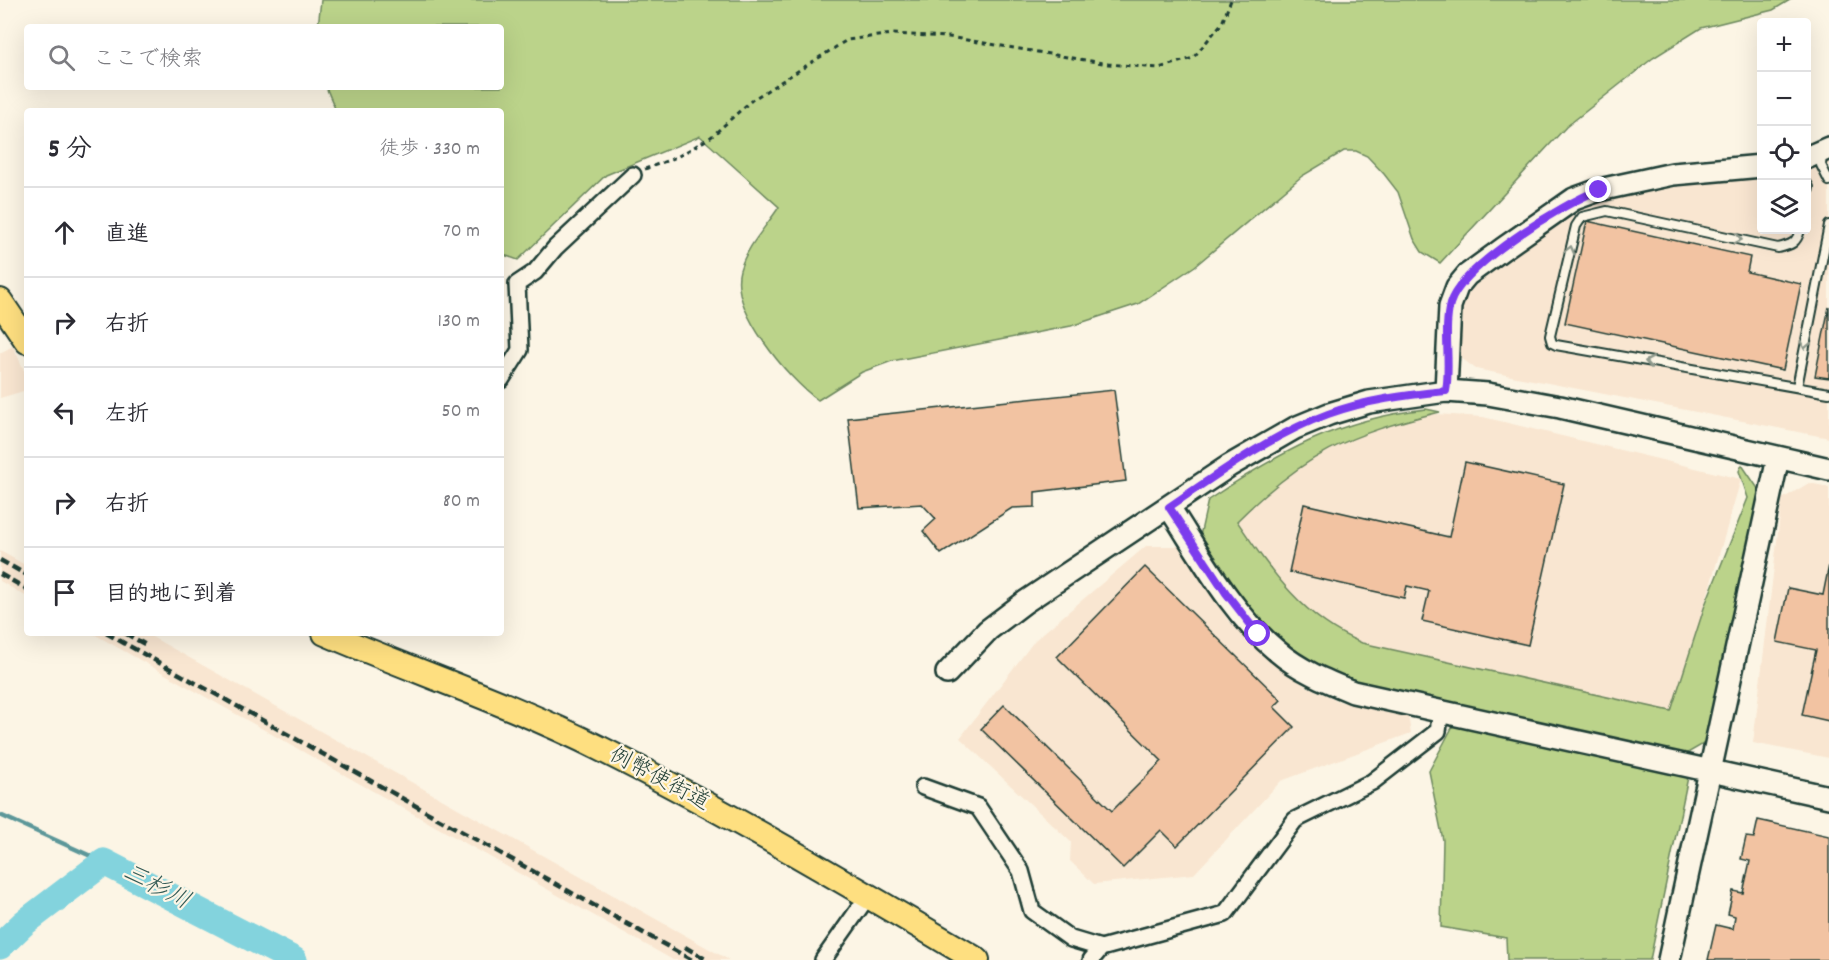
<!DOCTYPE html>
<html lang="ja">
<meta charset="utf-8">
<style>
body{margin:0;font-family:Dekko,"Klee One",sans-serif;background:#f2f2f3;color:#2b2b33}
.controls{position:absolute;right:18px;top:18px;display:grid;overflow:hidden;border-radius:6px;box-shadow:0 6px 24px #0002}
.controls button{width:54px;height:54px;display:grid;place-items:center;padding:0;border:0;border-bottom:2px solid #e1e1e2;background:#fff;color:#2b2b33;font:30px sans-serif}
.stop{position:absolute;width:18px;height:18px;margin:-14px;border:4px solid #7c3aed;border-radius:50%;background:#fff}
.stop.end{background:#7c3aed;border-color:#fff;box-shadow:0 2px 6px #0008}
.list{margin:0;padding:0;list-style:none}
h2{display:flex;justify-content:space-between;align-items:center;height:78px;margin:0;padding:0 24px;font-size:26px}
h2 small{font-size:20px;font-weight:400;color:#7c7c81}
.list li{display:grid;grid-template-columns:39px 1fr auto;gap:18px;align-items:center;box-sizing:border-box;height:90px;padding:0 24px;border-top:2px solid #e1e1e2}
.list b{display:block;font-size:22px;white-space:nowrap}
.list em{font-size:20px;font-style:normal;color:#7c7c81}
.icon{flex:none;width:33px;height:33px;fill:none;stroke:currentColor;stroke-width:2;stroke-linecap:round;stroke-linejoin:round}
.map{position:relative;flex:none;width:1829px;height:960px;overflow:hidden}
.search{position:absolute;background:#fff;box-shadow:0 6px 24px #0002;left:24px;top:24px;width:480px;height:66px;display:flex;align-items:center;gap:15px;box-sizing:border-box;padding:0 21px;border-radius:6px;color:#7c7c81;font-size:22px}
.panel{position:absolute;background:#fff;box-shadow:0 6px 24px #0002;left:24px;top:108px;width:480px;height:528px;border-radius:6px}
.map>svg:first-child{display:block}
</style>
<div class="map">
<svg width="1829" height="960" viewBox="0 0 1829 960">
<rect width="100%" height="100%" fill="#fcf5e5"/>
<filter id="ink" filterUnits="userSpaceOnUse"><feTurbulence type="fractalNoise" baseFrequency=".0167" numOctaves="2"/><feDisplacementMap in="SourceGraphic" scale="12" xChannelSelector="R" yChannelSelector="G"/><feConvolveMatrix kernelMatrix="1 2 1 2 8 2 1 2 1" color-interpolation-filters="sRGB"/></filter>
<g filter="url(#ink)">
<!-- built -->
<g fill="#f9e6d1">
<path d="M1829 161V438L1476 369 1461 358 1460 312 1465 295 1477 280 1572 213 1598 201 1683 185 1761 177 1762 230H1806L1807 171Z"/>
<path d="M13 346 27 377V390L0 398V353Z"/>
<path d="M1421 413 1483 417 1741 479 1672 717 1354 643 1312 621 1230 523 1284 470 1344 436Z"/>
<path d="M1809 483 1829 487V758L1753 743 1782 499Z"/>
<path d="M1146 546H1179L1228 620 1266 658 1304 685 1341 702 1408 715 1411 733 1281 781 1194 874 1094 884 1070 861 1071 842 960 738 1035 640Z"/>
<path d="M0 551 27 566V597L0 581Z"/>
<path d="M92 633H145L729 960H673Z"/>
</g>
<!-- green -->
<g fill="#bbd38a" stroke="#6d885f" stroke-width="1.5">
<path d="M321 0H1790L1773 10 1701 28 1653 58 1566 127 1440 263 1422 252 1414 239 1398 192 1384 174 1367 156 1356 151H1344L1302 176 1195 266 1138 304 1071 326 892 361 862 372 818 400C788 379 729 309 740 270 747 246 766 227 779 207L700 136 606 175 518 260 501 254V111H336L326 87H501V27H318Z"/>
<path d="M1426 409 1440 412C1349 434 1304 454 1237 521 1271 571 1304 620 1362 643L1671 711 1705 605 1748 498 1739 471 1742 465 1761 493 1705 743 1686 754 1362 684C1348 678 1333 674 1320 666 1264 635 1234 587 1200 536L1208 500C1280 452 1338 419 1426 409Z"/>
<path d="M1454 724 1688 777 1650 960H1507L1506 938 1441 927 1443 840 1429 771Z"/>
</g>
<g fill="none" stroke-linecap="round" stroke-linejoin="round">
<!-- stream -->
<path stroke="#5b9799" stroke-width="4.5" d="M0 815 104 862"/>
<!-- river -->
<path stroke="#83d3dd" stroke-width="27" d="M0 946 24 923 104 862 294 960"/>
</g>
<!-- building -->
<g fill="#f2c3a2" stroke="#1f3d34" stroke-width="1.5">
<path d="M1587 221 1750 257 1747 272 1801 284 1783 370 1565 323Z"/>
<path d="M1829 307V378L1815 376Z"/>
<path d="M1114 390 1126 481 1035 492V507L1012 508 941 554 923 531 936 519 922 504 859 508 848 418Z"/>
<path d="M1465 462 1564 484 1528 645 1422 621 1429 591 1407 586 1404 598 1289 572 1304 504 1449 537Z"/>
<path d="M1829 565V721L1802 715 1816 650 1777 642 1788 588 1823 595Z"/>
<path d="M1145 567 1281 700 1274 707 1294 727 1177 846 1161 830 1123 868 981 729 1004 705 1112 811 1162 761 1057 657Z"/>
<path d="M1758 820 1829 836V960H1708L1716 925 1733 929 1735 916 1728 914 1733 891 1743 893 1750 861 1741 859 1746 837 1754 838Z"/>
</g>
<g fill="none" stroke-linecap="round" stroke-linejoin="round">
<!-- lane casing -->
<g stroke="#1f3d34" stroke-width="12">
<g id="lane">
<path d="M1822 155 1821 165 1829 181"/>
<path d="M1806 182 1809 187 1806 203"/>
<path d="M1800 230C1797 243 1791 245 1778 248L1607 211 1582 217 1576 226 1550 336 1552 343 1556 345 1829 393"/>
<path d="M1797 387 1829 225"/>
</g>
</g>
<!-- street casing -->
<g stroke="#1f3d34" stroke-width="20">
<g id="street">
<path d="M501 380 520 350 517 284 535 272 555 248 633 175"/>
<path d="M923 787 978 807 1021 871 1032 911 1071 939 1101 948"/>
<path d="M823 960 868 896"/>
<path d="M1091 960 1101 948 1225 914 1295 820 1372 782 1438 731 1441 711"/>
</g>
</g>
<!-- secondary casing -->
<g stroke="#1f3d34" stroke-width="26">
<g id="secondary">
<path d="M1806 158 1829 148"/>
<path d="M1446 391 1450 306 1457 287 1467 275 1504 248 1574 199 1599 190 1673 174 1762 166"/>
<path d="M1169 507C1201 556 1231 613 1277 651 1299 670 1326 681 1353 692L1829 797"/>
<path d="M947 673 988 630 1025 602 1229 466 1295 428 1329 414 1369 402 1446 391 1488 394 1560 407 1829 469"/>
<path d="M1669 960 1778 458"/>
</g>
</g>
<!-- primary casing -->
<g stroke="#1f3d34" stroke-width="28">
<g id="primary">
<path d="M0 301 27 341"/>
<path d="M325 633C416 672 512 704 601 749 729 813 853 887 977 960"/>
</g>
</g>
<!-- path -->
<path stroke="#1f3d34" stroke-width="3" stroke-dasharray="4.5 4.5" stroke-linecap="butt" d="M645 169 677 157 711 137 752 100 847 40 893 34 949 37 1108 64 1159 68 1193 58 1222 23 1231 0"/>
<!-- lane -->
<use href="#lane" stroke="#fcf5e5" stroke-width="8"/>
<!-- street -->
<use href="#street" stroke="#fcf5e5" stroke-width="15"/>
<!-- secondary -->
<use href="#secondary" stroke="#fcf5e5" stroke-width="21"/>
<!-- primary -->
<use href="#primary" stroke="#fedf80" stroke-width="24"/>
<!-- rail -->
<g stroke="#1f3d34" stroke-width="4.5" stroke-dasharray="9 4.5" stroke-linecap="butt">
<path d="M0 560 27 575"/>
<path d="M0 574 27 589"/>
<path d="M106 633 692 960"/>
<path d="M125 633 146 645"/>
<path d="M685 947 707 960"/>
</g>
</g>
<!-- one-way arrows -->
<defs><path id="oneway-chevron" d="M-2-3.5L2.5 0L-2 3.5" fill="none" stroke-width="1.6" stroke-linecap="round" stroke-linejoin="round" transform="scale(1.5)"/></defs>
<g stroke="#8e998c">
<use href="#oneway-chevron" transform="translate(1738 239) rotate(12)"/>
<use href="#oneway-chevron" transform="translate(1570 250) rotate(-76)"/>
<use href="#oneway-chevron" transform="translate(1805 345) rotate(101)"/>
<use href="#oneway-chevron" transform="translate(1649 362) rotate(-170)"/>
</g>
</g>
<g fill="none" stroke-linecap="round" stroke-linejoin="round" filter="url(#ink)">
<!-- route -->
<path stroke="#7c3aed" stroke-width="8" d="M1258 634 1226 593 1169 507C1219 473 1271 435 1328 414 1366 400 1406 395 1446 391 1451 363 1443 331 1450 304 1461 266 1562 204 1599 190"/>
</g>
<g text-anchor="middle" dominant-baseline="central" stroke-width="4.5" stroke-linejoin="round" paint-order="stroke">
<!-- street labels -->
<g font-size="22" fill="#1f3d34" stroke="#fcf5e5">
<text transform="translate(659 780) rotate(28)">例幣使街道</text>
</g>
<!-- water labels -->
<g font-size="24" font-style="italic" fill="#335b56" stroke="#fcf5e5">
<text transform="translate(156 888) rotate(27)">三杉川</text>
</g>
</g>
</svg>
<div class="controls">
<button>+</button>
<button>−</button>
<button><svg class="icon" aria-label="locate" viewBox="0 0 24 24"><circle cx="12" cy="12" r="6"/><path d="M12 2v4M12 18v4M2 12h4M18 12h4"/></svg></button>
<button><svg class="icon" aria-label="layers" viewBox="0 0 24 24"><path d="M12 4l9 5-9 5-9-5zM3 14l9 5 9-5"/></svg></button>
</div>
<div class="stop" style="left:1258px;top:634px"></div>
<div class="stop end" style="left:1599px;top:190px"></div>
<div class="search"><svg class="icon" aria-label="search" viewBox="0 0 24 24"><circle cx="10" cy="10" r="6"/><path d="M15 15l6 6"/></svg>ここで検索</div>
<section class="panel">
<h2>5 分<small>徒歩 · 330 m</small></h2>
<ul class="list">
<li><svg class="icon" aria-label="ahead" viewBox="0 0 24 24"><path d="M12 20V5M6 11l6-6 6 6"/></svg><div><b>直進</b></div><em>70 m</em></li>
<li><svg class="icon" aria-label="right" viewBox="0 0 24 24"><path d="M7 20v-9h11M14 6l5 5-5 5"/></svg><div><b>右折</b></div><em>130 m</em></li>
<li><svg class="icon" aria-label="left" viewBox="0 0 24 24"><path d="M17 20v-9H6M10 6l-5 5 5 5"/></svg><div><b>左折</b></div><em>50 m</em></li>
<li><svg class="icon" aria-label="right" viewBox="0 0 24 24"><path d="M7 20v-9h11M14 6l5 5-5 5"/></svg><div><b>右折</b></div><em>80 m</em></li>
<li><svg class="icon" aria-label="arrive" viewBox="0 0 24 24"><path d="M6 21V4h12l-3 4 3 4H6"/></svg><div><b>目的地に到着</b></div></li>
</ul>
</section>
</div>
